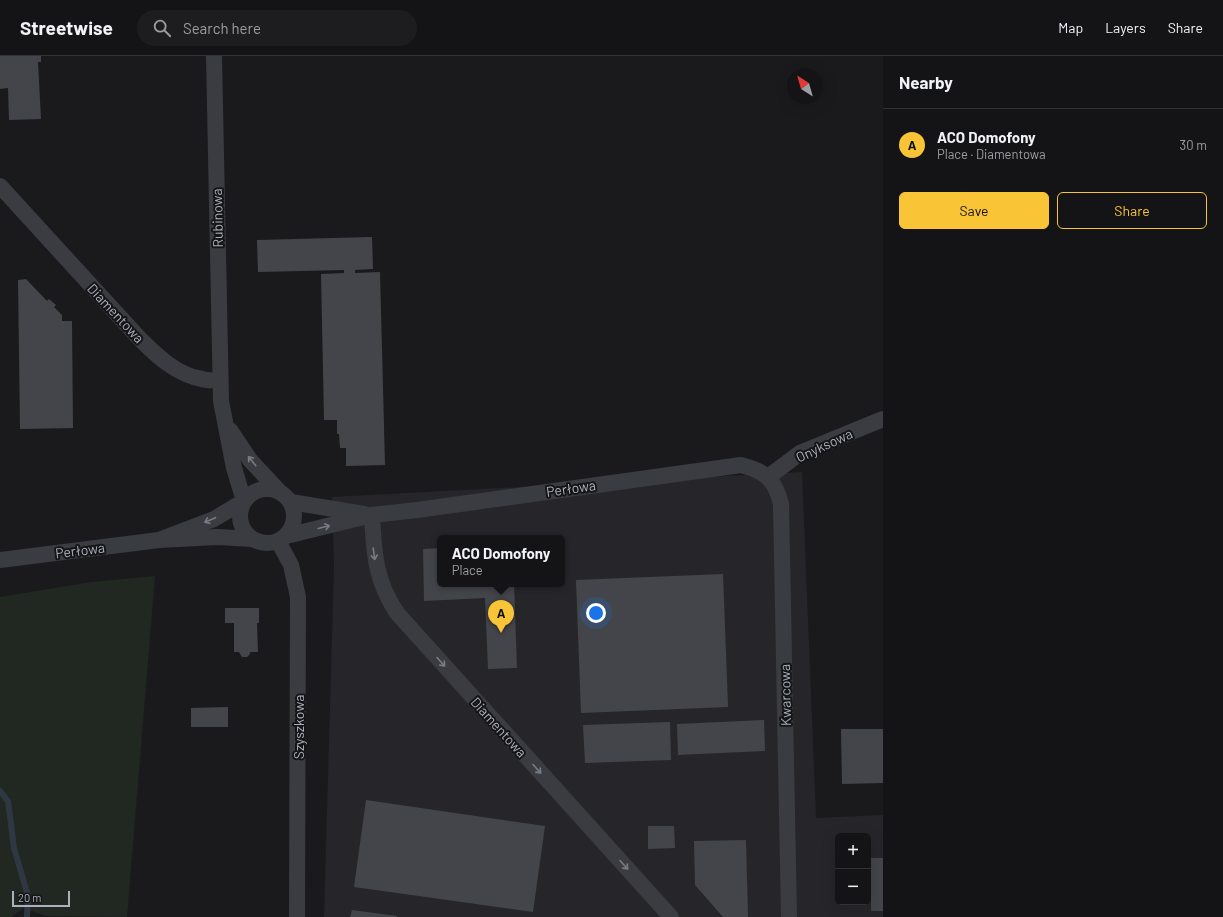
<!DOCTYPE html>
<meta charset="utf-8">
<style>
body{margin:0;font-family:Barlow,sans-serif;background:#1d1d1f;color:#f1f3f6}
.controls{position:absolute;right:12px;bottom:12px;display:grid;overflow:hidden;border-radius:6px;box-shadow:0 4px 16px #0002}
.controls button{width:36px;height:36px;display:grid;place-items:center;padding:0;border:0;border-bottom:1px solid #333335;background:#141416;color:#f1f3f6;font:20px sans-serif}
.compass{position:absolute;left:787px;top:12px;width:36px;height:36px;border-radius:50%;background:#141416;box-shadow:0 4px 16px #0002;rotate:323deg}
.scale{position:absolute;left:12px;bottom:10px;width:58px;box-sizing:border-box;padding-left:4px;border:2px solid #acb0bc;border-top:0;font-size:11px;line-height:14px;white-space:nowrap;color:#acb0bc;-webkit-text-stroke:3px #151518;paint-order:stroke}
.you{position:absolute;left:596px;top:557px;width:14px;height:14px;margin:-10px;border:3px solid #fff;border-radius:50%;background:#1a73e8;box-shadow:0 0 0 6px #1a73e833}
.badge{display:grid;place-items:center;width:26px;height:26px;border-radius:50%;background:#f9c536;color:#111;font-size:13px;font-weight:700}
.pin{position:absolute;translate:-50% -33px;filter:drop-shadow(0 1px 2px #0008)}
.pin::after{content:'';position:absolute;top:21px;width:14px;height:12px;background:inherit;clip-path:polygon(0 0,100% 0,50% 100%)}
.popup{position:absolute;left:437px;top:479px;width:128px;height:52px;box-sizing:border-box;display:grid;place-content:center;border-radius:6px;background:#141416;filter:drop-shadow(0 1px 3px #0005);font-size:13px;white-space:nowrap;color:#9d9ea1}
.popup b{font-size:15px;color:#f1f3f6}
.popup::after{content:'';position:absolute;left:50%;top:100%;margin-left:-8px;border:8px solid transparent;border-top-color:#141416}
.list{margin:0;padding:0;list-style:none}
h2{display:flex;justify-content:space-between;align-items:center;height:52px;margin:0;padding:0 16px;font-size:17px}
h2 small{font-size:13px;font-weight:400;color:#9d9ea1}
.list li{display:grid;grid-template-columns:26px 1fr auto;gap:12px;align-items:center;box-sizing:border-box;height:72px;padding:0 16px;border-top:1px solid #333335}
.list b{display:block;font-size:15px;white-space:nowrap}
.list p{margin:0;font-size:13px;white-space:nowrap;color:#9d9ea1}
.list em{font-size:13px;font-style:normal;color:#9d9ea1}
.actions{display:flex;gap:8px;padding:12px 16px}
.actions a{flex:1;padding:9px 0;border:1px solid #f9c536;border-radius:6px;text-align:center;font-size:14px;color:#f9c536}
.actions .main{background:#f9c536;color:#111}
.icon{flex:none;width:22px;height:22px;fill:none;stroke:currentColor;stroke-width:2;stroke-linecap:round;stroke-linejoin:round}
.map{position:relative;flex:none;width:883px;height:861px;overflow:hidden}
header{display:flex;align-items:center;gap:24px;box-sizing:border-box;height:56px;padding:0 20px;background:#141416;border-bottom:1px solid #333335}
header strong{font-size:19px}
nav{display:flex;gap:22px;margin-inline-start:auto;font-size:14px}
.search{width:280px;height:36px;background:#1d1d1f;display:flex;align-items:center;gap:10px;box-sizing:border-box;padding:0 14px;border-radius:22px;color:#9d9ea1;font-size:15px}
main{display:flex}
aside{flex:1;background:#141416}
.map>svg:first-child{display:block}
</style>
<header>
<strong>Streetwise</strong>
<div class="search"><svg class="icon" aria-label="search" viewBox="0 0 24 24"><circle cx="10" cy="10" r="6"/><path d="M15 15l6 6"/></svg>Search here</div>
<nav><a>Map</a><a>Layers</a><a>Share</a></nav>
</header>
<main>
<div class="map">
<svg width="883" height="861" viewBox="0 0 883 861">
<rect width="100%" height="100%" fill="#1a1a1d"/>
<!-- built -->
<path fill="#26262a" fill-rule="evenodd" d="M802 416 816 762 883 759V861H324L334 511 332 441ZM440 482H562V528H440ZM838 780H868V846H838Z"/>
<!-- green -->
<path fill="#202821" d="M155 520 127 861 45 860 24 852 11 861H0V541L91 526Z"/>
<g fill="none" stroke-linecap="round" stroke-linejoin="round">
<!-- stream -->
<path stroke="#2f3842" stroke-width="6" d="M0 735 8 745 14 792 28 840 27 861"/>
</g>
<!-- building -->
<g fill="#44454a">
<path d="M0 0H41V6H38L41 63 9 64 8 32 0 33Z"/>
<path d="M372 181 373 213 355 214V217L380 216 385 409 346 410V392H340L339 378H337V364H324L321 218 344 217V214L258 216 257 184Z"/>
<path d="M26 223 47 245 49 243 56 249 54 251 62 259V265H72L73 372 20 373 18 224Z"/>
<path d="M440 492V528H514L517 612 488 613 485 542 424 545 423 493Z"/>
<path d="M723 518 728 651 581 657 576 524Z"/>
<path d="M225 552H259V567H257L258 596H250V598L247 601H242L239 596H234V567H225Z"/>
<path d="M228 651V671H191V652Z"/>
<path d="M764 664 765 695 678 699 677 668Z"/>
<path d="M670 666 671 704 585 707 583 669Z"/>
<path d="M841 673H883V727L842 728Z"/>
<path d="M366 744 545 770 533 856 354 831Z"/>
<path d="M648 770H674L675 792 648 793Z"/>
<path d="M746 784 748 861H723L695 829 694 785Z"/>
<rect x="871" y="802" width="12" height="53"/>
<path d="M352 854 397 860V861H350Z"/>
</g>
<g fill="none" stroke-linecap="round" stroke-linejoin="round">
<!-- street -->
<g stroke="#3b3c42" stroke-width="16">
<path d="M0 130 140 283C157 300 177 319 202 323 207 325 214 324 220 324"/>
<path d="M230 374 250 404 278 434"/>
<path d="M768 421 800 397 883 363"/>
<circle cx="267" cy="460" r="27"/>
<path d="M291 446 364 458"/>
<path d="M372 459C374 497 375 524 397 557L671 861"/>
<path d="M286 480 372 459 417 454 741 409C765 415 775 423 781 448L789 861"/>
<path d="M159 484 214 463 244 445 234 412 221 345 214 0"/>
<path d="M278 485 291 509 298 541 297 861"/>
<path d="M0 504 159 484 217 481 252 483"/>
</g>
</g>
<!-- one-way arrows -->
<defs><path id="oneway-shaft" d="M-6 0H5M1.5-3L5.5 0L1.5 3" fill="none" stroke-width="1.6" stroke-linecap="round" stroke-linejoin="round"/></defs>
<g stroke="#797c85">
<use href="#oneway-shaft" transform="translate(252 405) rotate(-129)"/>
<use href="#oneway-shaft" transform="translate(210 464) rotate(157)"/>
<use href="#oneway-shaft" transform="translate(324 471) rotate(-14)"/>
<use href="#oneway-shaft" transform="translate(374 498) rotate(82)"/>
<use href="#oneway-shaft" transform="translate(441 606) rotate(48)"/>
<use href="#oneway-shaft" transform="translate(537 713) rotate(48)"/>
<use href="#oneway-shaft" transform="translate(624 809) rotate(48)"/>
</g>
<g text-anchor="middle" dominant-baseline="central" stroke-width="4" stroke-linejoin="round" paint-order="stroke">
<!-- street labels -->
<g font-size="14" fill="#acb0bc" stroke="#151518">
<text transform="translate(217 162) rotate(-91)">Rubinowa</text>
<text transform="translate(116 257) rotate(47)">Diamentowa</text>
<text transform="translate(824 389) rotate(-25)">Onyksowa</text>
<text transform="translate(571 432) rotate(-8)">Perłowa</text>
<text transform="translate(80 494) rotate(-7)">Perłowa</text>
<text transform="translate(785 639) rotate(-91)">Kwarcowa</text>
<text transform="translate(298 671) rotate(-90)">Szyszkowa</text>
<text transform="translate(499 671) rotate(48)">Diamentowa</text>
</g>
</g>
</svg>
<div class="controls">
<button>+</button>
<button>−</button>
</div>
<svg class="compass" viewBox="-18 -18 36 36"><path d="M0-13l5 13h-10z" fill="#e53935"/><path d="M0 13l5-13h-10z" fill="#9d9ea1"/></svg>
<div class="scale">20 m</div>
<div class="you"></div>
<div class="pin badge" style="left:501px;top:577px">A</div>
<div class="popup"><b>ACO Domofony</b>Place</div>
</div>
<aside>
<h2>Nearby<small></small></h2>
<ul class="list">
<li><span class="badge">A</span><div><b>ACO Domofony</b><p>Place · Diamentowa</p></div><em>30 m</em></li>
</ul>
<div class="actions"><a class="main">Save</a><a>Share</a></div>
</aside>
</main>
